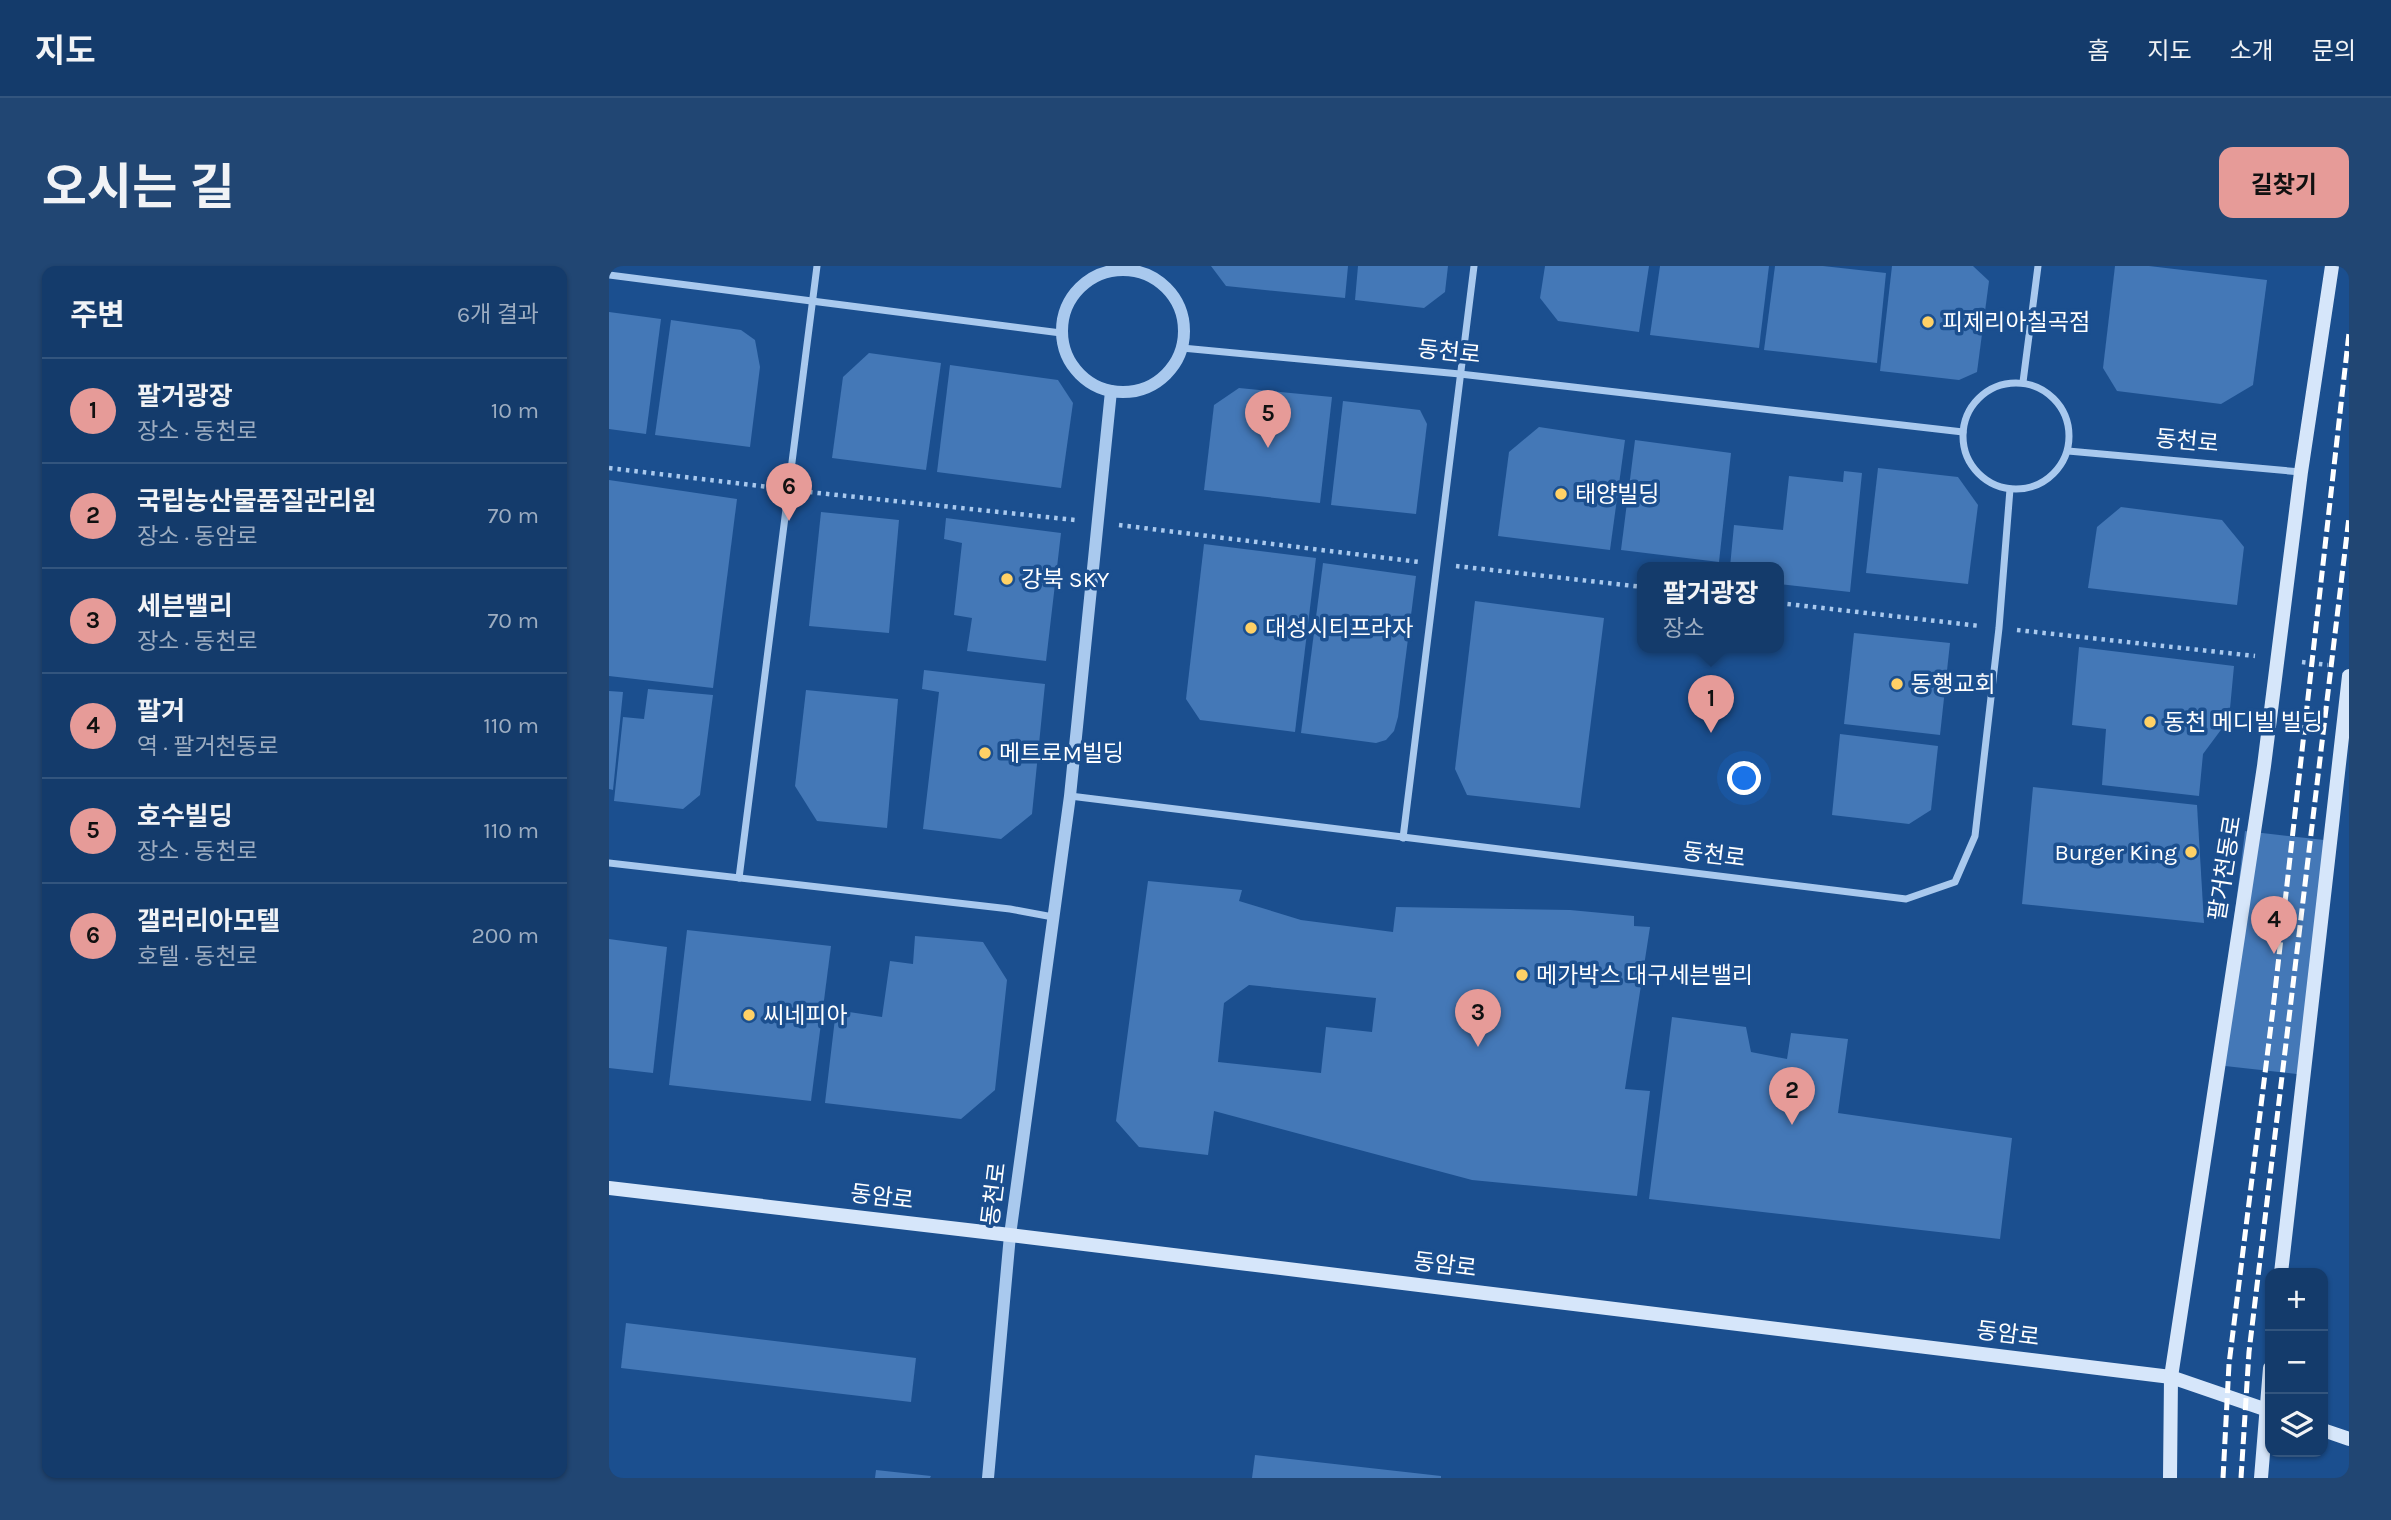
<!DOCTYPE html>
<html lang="ko">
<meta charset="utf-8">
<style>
body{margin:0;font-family:Karla,"Noto Sans KR",sans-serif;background:#214673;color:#f1f3f6}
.controls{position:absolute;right:21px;bottom:21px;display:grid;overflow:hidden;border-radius:14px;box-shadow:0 2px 5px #0004}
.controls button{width:63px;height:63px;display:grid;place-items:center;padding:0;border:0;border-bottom:2px solid #33557e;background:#143b6b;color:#f1f3f6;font:35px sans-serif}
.you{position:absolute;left:1136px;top:513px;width:24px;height:24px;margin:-18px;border:5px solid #fff;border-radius:50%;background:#1a73e8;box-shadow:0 0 0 10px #1a73e833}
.badge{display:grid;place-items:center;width:46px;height:46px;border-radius:50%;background:#e69b98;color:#111;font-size:23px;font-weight:700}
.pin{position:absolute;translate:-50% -58px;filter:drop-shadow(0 2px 4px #0008)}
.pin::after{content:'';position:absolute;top:37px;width:24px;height:21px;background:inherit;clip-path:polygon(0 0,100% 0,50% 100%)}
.popup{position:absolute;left:1028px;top:296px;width:147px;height:91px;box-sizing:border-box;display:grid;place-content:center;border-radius:14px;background:#143b6b;filter:drop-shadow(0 2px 5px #0005);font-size:23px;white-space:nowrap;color:#9dadc1}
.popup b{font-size:26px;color:#f1f3f6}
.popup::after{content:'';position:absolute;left:50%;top:100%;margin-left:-14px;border:14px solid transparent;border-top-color:#143b6b}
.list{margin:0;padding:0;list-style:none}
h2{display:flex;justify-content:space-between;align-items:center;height:91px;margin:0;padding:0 28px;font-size:30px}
h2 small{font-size:23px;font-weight:400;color:#9dadc1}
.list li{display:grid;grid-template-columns:46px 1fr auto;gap:21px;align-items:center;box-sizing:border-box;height:105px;padding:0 28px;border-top:2px solid #33557e}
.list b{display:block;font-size:26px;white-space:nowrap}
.list p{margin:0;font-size:23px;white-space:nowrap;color:#9dadc1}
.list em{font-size:23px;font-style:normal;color:#9dadc1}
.icon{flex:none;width:38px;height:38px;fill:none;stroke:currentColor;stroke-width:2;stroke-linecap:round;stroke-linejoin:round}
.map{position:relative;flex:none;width:1740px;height:1212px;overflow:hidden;border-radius:14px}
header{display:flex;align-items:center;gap:42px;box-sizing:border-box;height:98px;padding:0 35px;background:#143b6b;border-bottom:2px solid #33557e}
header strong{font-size:33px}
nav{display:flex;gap:38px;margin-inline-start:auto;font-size:24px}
.intro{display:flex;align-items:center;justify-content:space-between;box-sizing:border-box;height:168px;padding:0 42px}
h1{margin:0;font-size:49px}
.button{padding:18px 32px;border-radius:14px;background:#e69b98;color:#111;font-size:24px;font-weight:700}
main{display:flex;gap:42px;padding:0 42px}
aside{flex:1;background:#143b6b;border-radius:14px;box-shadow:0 2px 5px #0004}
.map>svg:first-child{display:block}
</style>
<header>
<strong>지도</strong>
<nav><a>홈</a><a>지도</a><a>소개</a><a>문의</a></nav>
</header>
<div class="intro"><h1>오시는 길</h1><a class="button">길찾기</a></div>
<main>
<aside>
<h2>주변<small>6개 결과</small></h2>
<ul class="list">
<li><span class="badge">1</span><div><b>팔거광장</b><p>장소 · 동천로</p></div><em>10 m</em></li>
<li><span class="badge">2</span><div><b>국립농산물품질관리원</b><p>장소 · 동암로</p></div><em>70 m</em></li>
<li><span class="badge">3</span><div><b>세븐밸리</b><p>장소 · 동천로</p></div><em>70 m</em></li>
<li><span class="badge">4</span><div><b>팔거</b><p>역 · 팔거천동로</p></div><em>110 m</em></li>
<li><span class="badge">5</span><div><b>호수빌딩</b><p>장소 · 동천로</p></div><em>110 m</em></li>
<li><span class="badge">6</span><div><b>갤러리아모텔</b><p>호텔 · 동천로</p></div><em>200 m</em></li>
</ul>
</aside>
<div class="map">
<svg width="1740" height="1212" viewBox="0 0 1740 1212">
<rect width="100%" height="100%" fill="#1b4f8f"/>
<!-- building -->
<g fill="#4478b7" fill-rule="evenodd">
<path d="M602 0H739L736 32 617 20Z"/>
<path d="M749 0H839L836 26 815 42 746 34Z"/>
<path d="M936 0H1040L1030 66 949 55 931 32Z"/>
<path d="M1051 0H1160L1150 82 1041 69Z"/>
<path d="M1166 0H1214L1277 7 1268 97 1155 84Z"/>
<path d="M1283 0H1364L1380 15 1368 106 1350 114 1271 105Z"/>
<path d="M1506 0H1540L1658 14 1644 119 1612 138 1508 125 1494 102Z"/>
<path d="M0 46 52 53 37 168 0 163Z"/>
<path d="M62 54 132 64 146 74 151 101 141 181 46 169Z"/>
<path d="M260 87 332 97 317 204 223 192 234 111Z"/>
<path d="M341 99 449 114 464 137 452 222 328 206Z"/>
<path d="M630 122 723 131 711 237 595 224 605 139Z"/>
<path d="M734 135 811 144 818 158 807 248 722 239Z"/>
<path d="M930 161 1016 174 1001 284 889 270 900 186Z"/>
<path d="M1026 174 1122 187 1110 296 1012 284Z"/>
<path d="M1269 202 1349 211 1369 239 1359 318 1257 307Z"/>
<path d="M1235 205 1253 207 1241 326 1170 318V301H1121L1125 259 1174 264 1180 210 1234 216Z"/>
<path d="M0 214 128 233 104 422 0 410Z"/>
<path d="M1512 241 1613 254 1635 281 1628 339 1479 322 1488 261Z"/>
<path d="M212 246 290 254 280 367 200 360Z"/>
<path d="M337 252 452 267 437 395 358 385 363 352 345 349 353 277 335 273Z"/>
<path d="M595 278 707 292 686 466 591 454 577 433Z"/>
<path d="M714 297 807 310 789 451 785 465 777 474 767 477 692 467Z"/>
<path d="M866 335 995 352 971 542 858 529 846 503Z"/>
<path d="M1245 367 1341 377 1331 469 1235 458Z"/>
<path d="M1470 381 1625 400 1620 453 1594 488 1590 530 1493 519 1497 463 1463 459Z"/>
<path d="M315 404 436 418 423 548 392 573 314 563 330 426 313 423Z"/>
<path d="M39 423 104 429 91 529 74 543 5 535 14 451 35 453Z"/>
<path d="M197 424 289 433 278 562 208 555 186 520Z"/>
<path d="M0 425 14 426 4 524 0 523Z"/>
<path d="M1231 468 1329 480 1322 544 1300 558 1223 549Z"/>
<path d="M1424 521 1588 539 1595 657 1413 638Z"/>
<path d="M1636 565 1724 575 1696 809 1607 799Z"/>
<path d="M539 615 633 624 630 635 692 654 784 666 787 641 961 644 1025 650V660L1041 661 1016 823 1041 825 1028 930 863 914 605 845 599 889 530 881 507 855ZM640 719 767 732 763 766 717 761 712 807 609 796 615 737Z"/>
<path d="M78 664 222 680 202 835 60 819Z"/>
<path d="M306 670 374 676 398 714 386 824 352 853 216 837 227 744 273 751 281 695 304 698Z"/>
<path d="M0 673 58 681 44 807 0 802Z"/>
<path d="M1063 751 1137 761 1142 786 1178 793 1182 767 1239 773 1229 847 1403 872 1391 973 1040 933Z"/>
<path d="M17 1057 307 1092 302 1136 12 1102Z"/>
<path d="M646 1189 832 1210V1212H643Z"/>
<path d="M267 1204 322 1210 321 1212H266Z"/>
</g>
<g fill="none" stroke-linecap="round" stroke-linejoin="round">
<!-- path -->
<g stroke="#a9c9ee" stroke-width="4.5" stroke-dasharray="3.5 5" stroke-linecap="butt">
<path d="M0 202 160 221"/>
<path d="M200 226 466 254"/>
<path d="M510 259 810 296"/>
<path d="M847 300 1034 321"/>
<path d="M1170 337 1371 360"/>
<path d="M1408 364 1646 390"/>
<path d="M1693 396 1719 399"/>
</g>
<!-- minor -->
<g stroke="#a9c9ee" stroke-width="7">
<path d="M0 9 452 67"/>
<path d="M573 82 851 108 1354 166"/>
<path d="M1414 116 1429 0"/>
<circle cx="1407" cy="170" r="53"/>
<path d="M1459 185 1692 206"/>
<path d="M461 530 1297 633 1346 616 1366 570 1390 362 1401 223"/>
<path d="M794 572 865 0"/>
<path d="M0 597 401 643 444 651"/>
<path d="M130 612 208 0"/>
</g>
<!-- tertiary -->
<g stroke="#a9c9ee" stroke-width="12">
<circle cx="514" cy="65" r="61"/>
<path d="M379 1212 401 969 461 530 502 125"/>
</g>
<!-- secondary -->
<g stroke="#d6e6fa" stroke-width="14">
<path d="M0 922 401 969 1562 1111 1661 1145"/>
<path d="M1672 1007 1740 410"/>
<path d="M1714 1164 1740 1173"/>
<path d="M1561 1212 1562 1111 1655 500 1692 206 1723 0"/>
<path d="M1652 1212 1661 1102"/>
</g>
<!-- rail -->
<g stroke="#fff" stroke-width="5" stroke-dasharray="12 5" stroke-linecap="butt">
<path d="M1614 1212 1620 1098 1664 743 1740 67"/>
<path d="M1632 1212 1640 1086 1740 251"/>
</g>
</g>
<!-- markers -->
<g fill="#ffd166" stroke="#1b4f8f" stroke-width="2.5">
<circle cx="1319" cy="56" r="7"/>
<circle cx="952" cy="228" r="7"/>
<circle cx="398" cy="313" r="7"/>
<circle cx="642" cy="362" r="7"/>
<circle cx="1288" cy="418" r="7"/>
<circle cx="1541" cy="456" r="7"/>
<circle cx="376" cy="487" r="7"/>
<circle cx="1582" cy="586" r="7"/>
<circle cx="913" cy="709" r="7"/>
<circle cx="140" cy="749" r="7"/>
</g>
<g text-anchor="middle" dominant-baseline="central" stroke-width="7" stroke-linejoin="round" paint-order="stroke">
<!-- poi labels -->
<g font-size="23" fill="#fff" stroke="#1b4f8f" text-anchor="start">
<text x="1333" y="56">피제리아칠곡점</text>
<text x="966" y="228">태양빌딩</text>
<text x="412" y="313">강북 SKY</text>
<text x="656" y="362">대성시티프라자</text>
<text x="1302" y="418">동행교회</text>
<text x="1555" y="456">동천 메디빌 빌딩</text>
<text x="390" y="487">메트로M빌딩</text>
<text x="1568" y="586" text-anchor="end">Burger King</text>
<text x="927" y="709">메가박스 대구세븐밸리</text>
<text x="154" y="749">씨네피아</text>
</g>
<!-- street labels -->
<g font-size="23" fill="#fff" stroke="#1b4f8f">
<text transform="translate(840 86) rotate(6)">동천로</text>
<text transform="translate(1578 175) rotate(5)">동천로</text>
<text transform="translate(1105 589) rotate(7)">동천로</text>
<text transform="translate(1616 602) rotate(-81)">팔거천동로</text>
<text transform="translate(385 928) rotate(-83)">동천로</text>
<text transform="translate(273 931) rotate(7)">동암로</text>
<text transform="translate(836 999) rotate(7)">동암로</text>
<text transform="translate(1399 1068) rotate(7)">동암로</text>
</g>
</g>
</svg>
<div class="controls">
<button>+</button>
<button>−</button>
<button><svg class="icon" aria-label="layers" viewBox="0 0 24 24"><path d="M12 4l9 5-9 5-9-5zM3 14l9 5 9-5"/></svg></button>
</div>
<div class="you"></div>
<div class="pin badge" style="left:1102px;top:467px">1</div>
<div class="popup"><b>팔거광장</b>장소</div>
<div class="pin badge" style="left:1183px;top:859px">2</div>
<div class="pin badge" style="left:869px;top:781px">3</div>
<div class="pin badge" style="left:1665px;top:688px">4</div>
<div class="pin badge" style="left:659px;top:182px">5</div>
<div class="pin badge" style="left:180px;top:255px">6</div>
</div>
</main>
